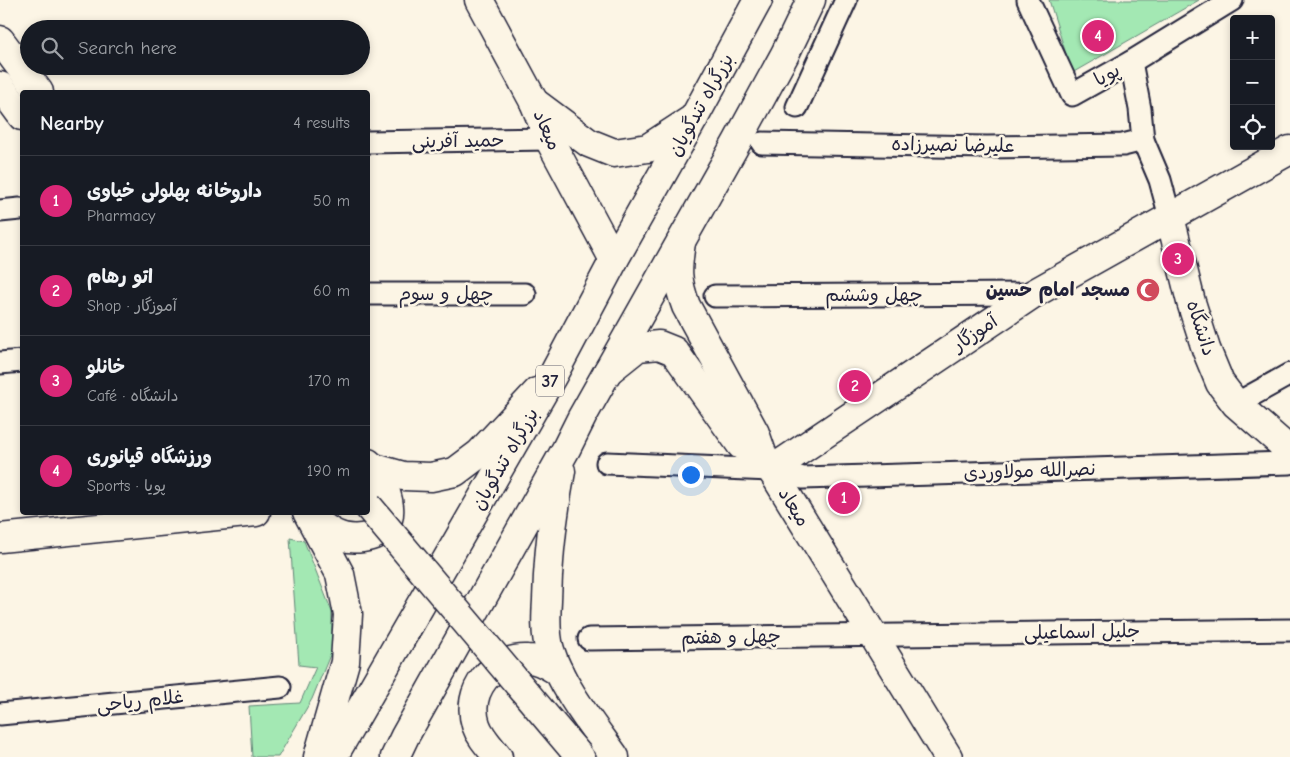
<!DOCTYPE html>
<meta charset="utf-8">
<style>
body{margin:0;font-family:"Comic Neue","Playpen Sans Arabic",sans-serif;background:#20242c;color:#f1f3f6}
.controls{position:absolute;right:15px;top:15px;display:grid;overflow:hidden;border-radius:5px;box-shadow:0 2px 8px #0003}
.controls button{width:45px;height:45px;display:grid;place-items:center;padding:0;border:0;border-bottom:1px solid #363941;background:#171b24;color:#f1f3f6;font:25px sans-serif}
.you{position:absolute;left:690px;top:474px;width:18px;height:18px;margin:-12px;border:4px solid #fff;border-radius:50%;background:#1a73e8;box-shadow:0 0 0 8px #1a73e833}
.badge{display:grid;place-items:center;width:32px;height:32px;border-radius:50%;background:#db2777;color:#fff;font-size:16px;font-weight:700}
.pin{position:absolute;translate:-50% -50%;border:2px solid #fff;box-shadow:0 1px 5px #0006}
.list{margin:0;padding:0;list-style:none}
h2{display:flex;justify-content:space-between;align-items:center;height:65px;margin:0;padding:0 20px;font-size:21px}
h2 small{font-size:16px;font-weight:400;color:#9ea1a6}
.list li{display:grid;grid-template-columns:32px 1fr auto;gap:15px;align-items:center;box-sizing:border-box;height:90px;padding:0 20px;border-top:1px solid #363941}
.list b{display:block;font-size:19px;white-space:nowrap}
.list p{margin:0;font-size:16px;white-space:nowrap;color:#9ea1a6}
.list em{font-size:16px;font-style:normal;color:#9ea1a6}
.icon{flex:none;width:28px;height:28px;fill:none;stroke:currentColor;stroke-width:2;stroke-linecap:round;stroke-linejoin:round}
.map{position:relative;flex:none;width:1290px;height:757px;overflow:hidden}
.search{position:absolute;background:#171b24;box-shadow:0 2px 8px #0003;left:20px;top:20px;width:350px;height:55px;display:flex;align-items:center;gap:12px;box-sizing:border-box;padding:0 18px;border-radius:28px;color:#9ea1a6;font-size:19px}
.panel{position:absolute;background:#171b24;box-shadow:0 2px 8px #0003;left:20px;top:90px;width:350px;height:425px;border-radius:5px}
.map>svg:first-child{display:block}
</style>
<div class="map">
<svg width="1290" height="757" viewBox="0 0 1290 757">
<rect width="100%" height="100%" fill="#fcf5e5"/>
<filter id="ink" filterUnits="userSpaceOnUse"><feTurbulence type="fractalNoise" baseFrequency=".02" numOctaves="2"/><feDisplacementMap in="SourceGraphic" scale="10" xChannelSelector="R" yChannelSelector="G"/><feConvolveMatrix kernelMatrix="1 2 1 2 8 2 1 2 1" color-interpolation-filters="sRGB"/></filter>
<g filter="url(#ink)">
<!-- green -->
<g fill="#a3e8b3" stroke="#628577">
<path d="M1049 0H1199L1072 73Z"/>
<path d="M290 538 304 541 332 612V650L312 699 278 757H252L249 706 300 703 316 667 299 665Z"/>
</g>
<g fill="none" stroke-linecap="round" stroke-linejoin="round">
<!-- street casing -->
<g stroke="#22223b" stroke-width="25">
<g id="street">
<path d="M1028 0 1072 95 1131 62 1232 0"/>
<path d="M1131 62 1140 109 1143 140 1160 180 1170 217"/>
<path d="M797 107 846 0"/>
<path d="M368 142 549 139"/>
<path d="M762 143 987 147 1123 145 1143 140"/>
<path d="M0 211 20 209"/>
<path d="M368 294H525"/>
<path d="M715 296 1033 294"/>
<path d="M0 363 22 361"/>
<path d="M1236 404 1290 374"/>
<path d="M607 463 771 470 803 478 1290 463"/>
<path d="M589 639 1290 630"/>
<path d="M0 714 280 687"/>
</g>
</g>
<!-- secondary casing -->
<g stroke="#22223b" stroke-width="31">
<g id="secondary">
<path d="M479 0 534 102 549 139 614 260"/>
<path d="M0 40 39 92"/>
<path d="M0 86 22 116"/>
<path d="M534 102 589 143 614 153 648 148 694 118"/>
<path d="M1170 217 1191 302 1206 349 1220 383 1236 404 1290 451"/>
<path d="M681 242C677 270 676 279 686 306L755 433 763 456 948 757"/>
<path d="M608 371 638 347 659 345 674 351 741 445 759 454"/>
<path d="M371 467 403 476 431 477 455 472 479 454 537 392"/>
<path d="M771 470 1033 294 1290 150"/>
<path d="M307 512 340 574 348 614 345 662 318 757"/>
<path d="M312 519C320 524 327 530 335 534 343 538 354 539 362 538 406 532 388 485 368 463"/>
<path d="M0 538 256 512"/>
</g>
</g>
<!-- highway casing -->
<g stroke="#22223b" stroke-width="31">
<g id="highway">
<path d="M561 471C553 514 548 556 547 600 546 616 545 635 550 650 561 686 593 726 615 757"/>
<path d="M333 757 553 375 614 260 694 118 758 0"/>
<path d="M395 757 405 736 566 449 582 417 737 142 785 54 811 0"/>
<path d="M498 757C490 747 480 737 476 725 465 691 492 657 528 659 540 659 549 666 559 672"/>
</g>
</g>
<!-- street -->
<use href="#street" stroke="#fcf5e5" stroke-width="21"/>
<!-- secondary -->
<use href="#secondary" stroke="#fcf5e5" stroke-width="28"/>
<!-- highway -->
<use href="#highway" stroke="#fcf5e5" stroke-width="28"/>
<!-- secondary-bridge casing -->
<g stroke="#22223b" stroke-width="31" stroke-linecap="butt">
<path id="secondary-bridge" d="M368 506 580 757"/>
</g>
<!-- secondary-bridge -->
<use href="#secondary-bridge" stroke="#fcf5e5" stroke-width="28"/>
</g>
</g>
<!-- icons -->
<defs>
<g id="mosque-disc" transform="scale(1.25)"><circle r="9.5" fill="#d1495b" stroke="#fcf5e5"/><path d="M3.5-4.9A6 6 0 1 0 3.5 4.9A5 5 0 1 1 3.5-4.9Z" fill="#fff"/></g>
</defs>
<g fill-rule="evenodd">
<use href="#mosque-disc" x="1148" y="290"/>
</g>
<g text-anchor="middle" dominant-baseline="central" stroke-width="5" stroke-linejoin="round" paint-order="stroke">
<!-- shield labels -->
<rect fill="#fcf5e5" stroke="#63616e" stroke-width="1" x="536" y="365.5" width="28" height="31" rx="4"/>
<g font-size="18" font-weight="bold" fill="#22223b">
<text x="550" y="381">37</text>
</g>
<!-- street labels -->
<g font-size="19" fill="#22223b" stroke="#fcf5e5">
<text transform="translate(1107 75) rotate(-29)">پویا</text>
<text transform="translate(701 105) rotate(-61)">بزرگراه تندگویان</text>
<text transform="translate(547 130) rotate(66)">میعاد</text>
<text transform="translate(458 141) rotate(-1)">حمید آفرینی</text>
<text transform="translate(953 145) rotate(1)">علیرضا نصیرزاده</text>
<text x="446" y="294">چهل و سوم</text>
<text x="874" y="295">چهل وششم</text>
<text transform="translate(1201 328) rotate(72)">دانشگاه</text>
<text transform="translate(975 333) rotate(-34)">آموزگار</text>
<text transform="translate(505 459) rotate(-60)">بزرگراه تندگویان</text>
<text transform="translate(1030 471) rotate(-2)">نصرالله مولاوردی</text>
<text transform="translate(794 507) rotate(58)">میعاد</text>
<text transform="translate(1082 632) rotate(-1)">جلیل اسماعیلی</text>
<text transform="translate(731 637) rotate(-1)">چهل و هفتم</text>
<text transform="translate(140 701) rotate(-6)">غلام ریاحی</text>
</g>
<!-- poi labels -->
<g font-size="19" font-weight="bold" fill="#22223b" stroke="#fcf5e5" text-anchor="end">
<text x="1130" y="290">مسجد امام حسین</text>
</g>
</g>
</svg>
<div class="controls">
<button>+</button>
<button>−</button>
<button><svg class="icon" aria-label="locate" viewBox="0 0 24 24"><circle cx="12" cy="12" r="6"/><path d="M12 2v4M12 18v4M2 12h4M18 12h4"/></svg></button>
</div>
<div class="you"></div>
<div class="pin badge" style="left:844px;top:498px">1</div>
<div class="pin badge" style="left:855px;top:386px">2</div>
<div class="pin badge" style="left:1178px;top:259px">3</div>
<div class="pin badge" style="left:1098px;top:36px">4</div>
<div class="search"><svg class="icon" aria-label="search" viewBox="0 0 24 24"><circle cx="10" cy="10" r="6"/><path d="M15 15l6 6"/></svg>Search here</div>
<section class="panel">
<h2>Nearby<small>4 results</small></h2>
<ul class="list">
<li><span class="badge">1</span><div><b>داروخانه بهلولی خیاوی</b><p>Pharmacy</p></div><em>50 m</em></li>
<li><span class="badge">2</span><div><b>اتو رهام</b><p>Shop · آموزگار</p></div><em>60 m</em></li>
<li><span class="badge">3</span><div><b>خانلو</b><p>Café · دانشگاه</p></div><em>170 m</em></li>
<li><span class="badge">4</span><div><b>ورزشگاه قیانوری</b><p>Sports · پویا</p></div><em>190 m</em></li>
</ul>
</section>
</div>
